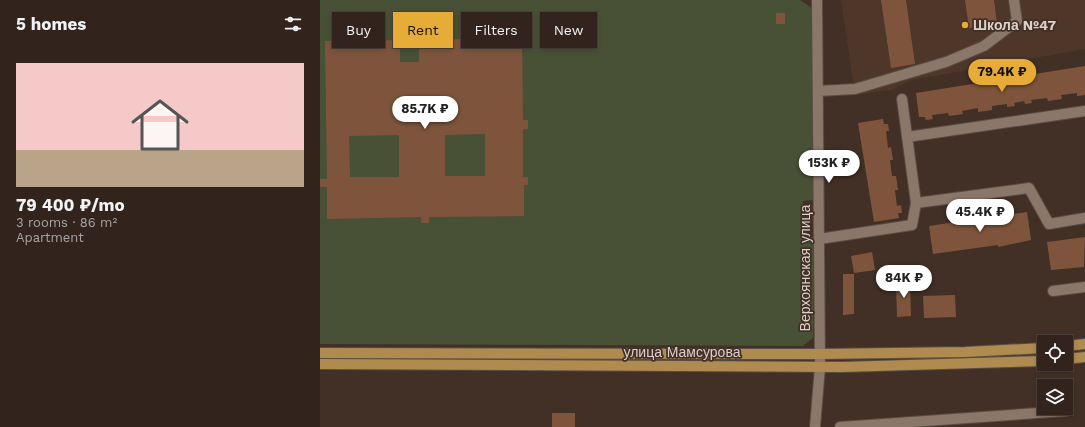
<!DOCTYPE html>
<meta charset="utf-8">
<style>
body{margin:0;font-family:"Work Sans",sans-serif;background:#3d3029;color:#f1f3f6;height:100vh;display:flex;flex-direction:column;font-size:15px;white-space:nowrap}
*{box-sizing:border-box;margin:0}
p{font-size:13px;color:#a8a4a3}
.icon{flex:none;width:22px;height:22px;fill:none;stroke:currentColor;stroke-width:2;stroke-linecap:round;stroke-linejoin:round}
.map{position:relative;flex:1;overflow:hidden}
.panel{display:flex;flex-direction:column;background:#32241c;width:320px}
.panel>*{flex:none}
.hud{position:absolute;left:12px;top:12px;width:380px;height:36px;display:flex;gap:8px}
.fabs{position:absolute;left:717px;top:335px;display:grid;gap:8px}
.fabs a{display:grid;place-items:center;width:36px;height:36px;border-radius:0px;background:#32241c;box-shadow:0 2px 6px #0003,0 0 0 1px #4d413b;font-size:20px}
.price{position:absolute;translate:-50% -34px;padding:0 9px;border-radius:14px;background:#fff;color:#222;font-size:13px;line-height:26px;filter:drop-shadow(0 1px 2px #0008)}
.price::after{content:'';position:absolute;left:50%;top:24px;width:12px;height:9px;margin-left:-6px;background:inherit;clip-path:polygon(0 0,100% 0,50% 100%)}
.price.active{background:#e7ac37;color:#111}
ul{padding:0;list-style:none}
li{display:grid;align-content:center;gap:8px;height:212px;padding:0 16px}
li+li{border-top:1px solid #4d413b}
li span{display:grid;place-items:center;height:124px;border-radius:0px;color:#555}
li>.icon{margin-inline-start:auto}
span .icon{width:72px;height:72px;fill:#fffc;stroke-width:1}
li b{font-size:17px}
h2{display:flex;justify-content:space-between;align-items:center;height:48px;padding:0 16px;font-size:17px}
.chip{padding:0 14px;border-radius:0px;background:#32241c;box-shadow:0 2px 6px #0003,0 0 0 1px #4d413b;font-size:14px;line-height:36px}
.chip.active{background:#e7ac37;color:#111}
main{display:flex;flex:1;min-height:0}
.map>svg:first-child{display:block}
.built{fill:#4e3628}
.green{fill:#485136}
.building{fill:#7e553c;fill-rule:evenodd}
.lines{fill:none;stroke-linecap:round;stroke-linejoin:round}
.minor-casing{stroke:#5a4c43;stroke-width:12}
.major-casing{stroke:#5a4c43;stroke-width:12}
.minor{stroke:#8b776a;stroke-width:10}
.major{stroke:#af8b50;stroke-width:10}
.poi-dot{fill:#e7ac37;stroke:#423026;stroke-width:1.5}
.labels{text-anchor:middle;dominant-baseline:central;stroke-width:3.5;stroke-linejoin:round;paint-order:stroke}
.poi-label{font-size:14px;font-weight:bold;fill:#dcd0ca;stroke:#423026;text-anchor:start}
.street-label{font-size:14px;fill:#dcd0ca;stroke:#423026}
</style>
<main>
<section class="panel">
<h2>5 homes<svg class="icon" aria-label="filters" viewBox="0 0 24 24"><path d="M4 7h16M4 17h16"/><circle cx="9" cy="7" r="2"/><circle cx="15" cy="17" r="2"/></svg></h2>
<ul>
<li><span style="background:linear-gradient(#f6c9c9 70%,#b9a48a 0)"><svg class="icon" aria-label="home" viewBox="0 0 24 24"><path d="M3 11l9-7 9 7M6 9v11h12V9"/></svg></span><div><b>79 400 ₽/mo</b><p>3 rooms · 86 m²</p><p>Apartment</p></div></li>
</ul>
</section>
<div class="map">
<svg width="765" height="427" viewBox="0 0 765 427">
<rect width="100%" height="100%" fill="#423026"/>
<path class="built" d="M521 0H765V49L592 80 571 90 535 95Z"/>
<path class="green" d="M0 0H480L492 8 493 200 483 201V237H493V338L483 346 0 344Z"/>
<path class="building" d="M561 0H586L595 64 571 68Z
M645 0H674L677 24 649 28Z
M456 13H465V24H456Z
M28 33H37V41L80 40V62H99V40L140 39V48H156V33H165L166 39 202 38 203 120H208V129H203V177H208V185H204V216L109 217V223H101V217L7 219V187H0V179H7L5 41H28ZM165 134V176H125V135ZM79 135V177H30L29 136Z
M765 66V95L757 96V93L741 95 742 99 728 101 727 98 711 100 712 103 705 104 704 101 694 103 695 106 687 107V104L672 106V110L658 112V108L642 111 643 114 629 116 628 113 612 115 613 119 606 120 605 117H599L596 93Z
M563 119 564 124H568L569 131H566L568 148 571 147 573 160H570L572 176H576L578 190H575L577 206 581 205 582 213H578L579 218 554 222 538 123Z
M707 212 711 240 678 247V245L613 254 609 226 649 220 650 223 661 222 660 219Z
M765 237 764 267 731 270 727 242Z
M552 252 555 270 534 273 531 256Z
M523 274H534V314L523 315Z
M590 281 591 316 577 317 576 282Z
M635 295 636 317 604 318 603 296Z
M232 413H255V427H232Z"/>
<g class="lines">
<g class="minor-casing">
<path id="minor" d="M498 91 535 89 626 62 664 46 697 21 694 0
M582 99 596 203
M587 137 765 111
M499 239 592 225 596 203 709 188 729 224 765 218
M733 291 765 287
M495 427 500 367 497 0
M520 427 746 411"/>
</g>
<g class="major-casing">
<path id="major" d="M746 346 765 344
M0 353 500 354 645 352 724 348
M746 359 765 357
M0 364 522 367 724 361"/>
</g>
<use href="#minor" class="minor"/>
<use href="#major" class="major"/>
</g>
<circle class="poi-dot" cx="645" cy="25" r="4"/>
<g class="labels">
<g class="poi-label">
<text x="653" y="25">Школа №47</text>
</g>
<g class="street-label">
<text transform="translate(485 268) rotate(-90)">Верхоянская улица</text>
<text x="362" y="352">улица Мамсурова</text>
</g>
</g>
</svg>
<div class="fabs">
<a><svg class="icon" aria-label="locate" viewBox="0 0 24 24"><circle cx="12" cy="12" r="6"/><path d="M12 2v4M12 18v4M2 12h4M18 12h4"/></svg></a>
<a><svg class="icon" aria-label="layers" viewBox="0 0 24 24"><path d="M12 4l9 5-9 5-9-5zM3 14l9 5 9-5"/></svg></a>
</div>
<b class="price active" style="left:682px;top:93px">79.4K ₽</b>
<b class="price" style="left:105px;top:130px">85.7K ₽</b>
<b class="price" style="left:509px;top:184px">153K ₽</b>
<b class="price" style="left:660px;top:233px">45.4K ₽</b>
<b class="price" style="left:584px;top:299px">84K ₽</b>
<div class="hud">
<a class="chip">Buy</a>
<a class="chip active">Rent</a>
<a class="chip">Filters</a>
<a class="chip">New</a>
</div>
</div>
</main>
